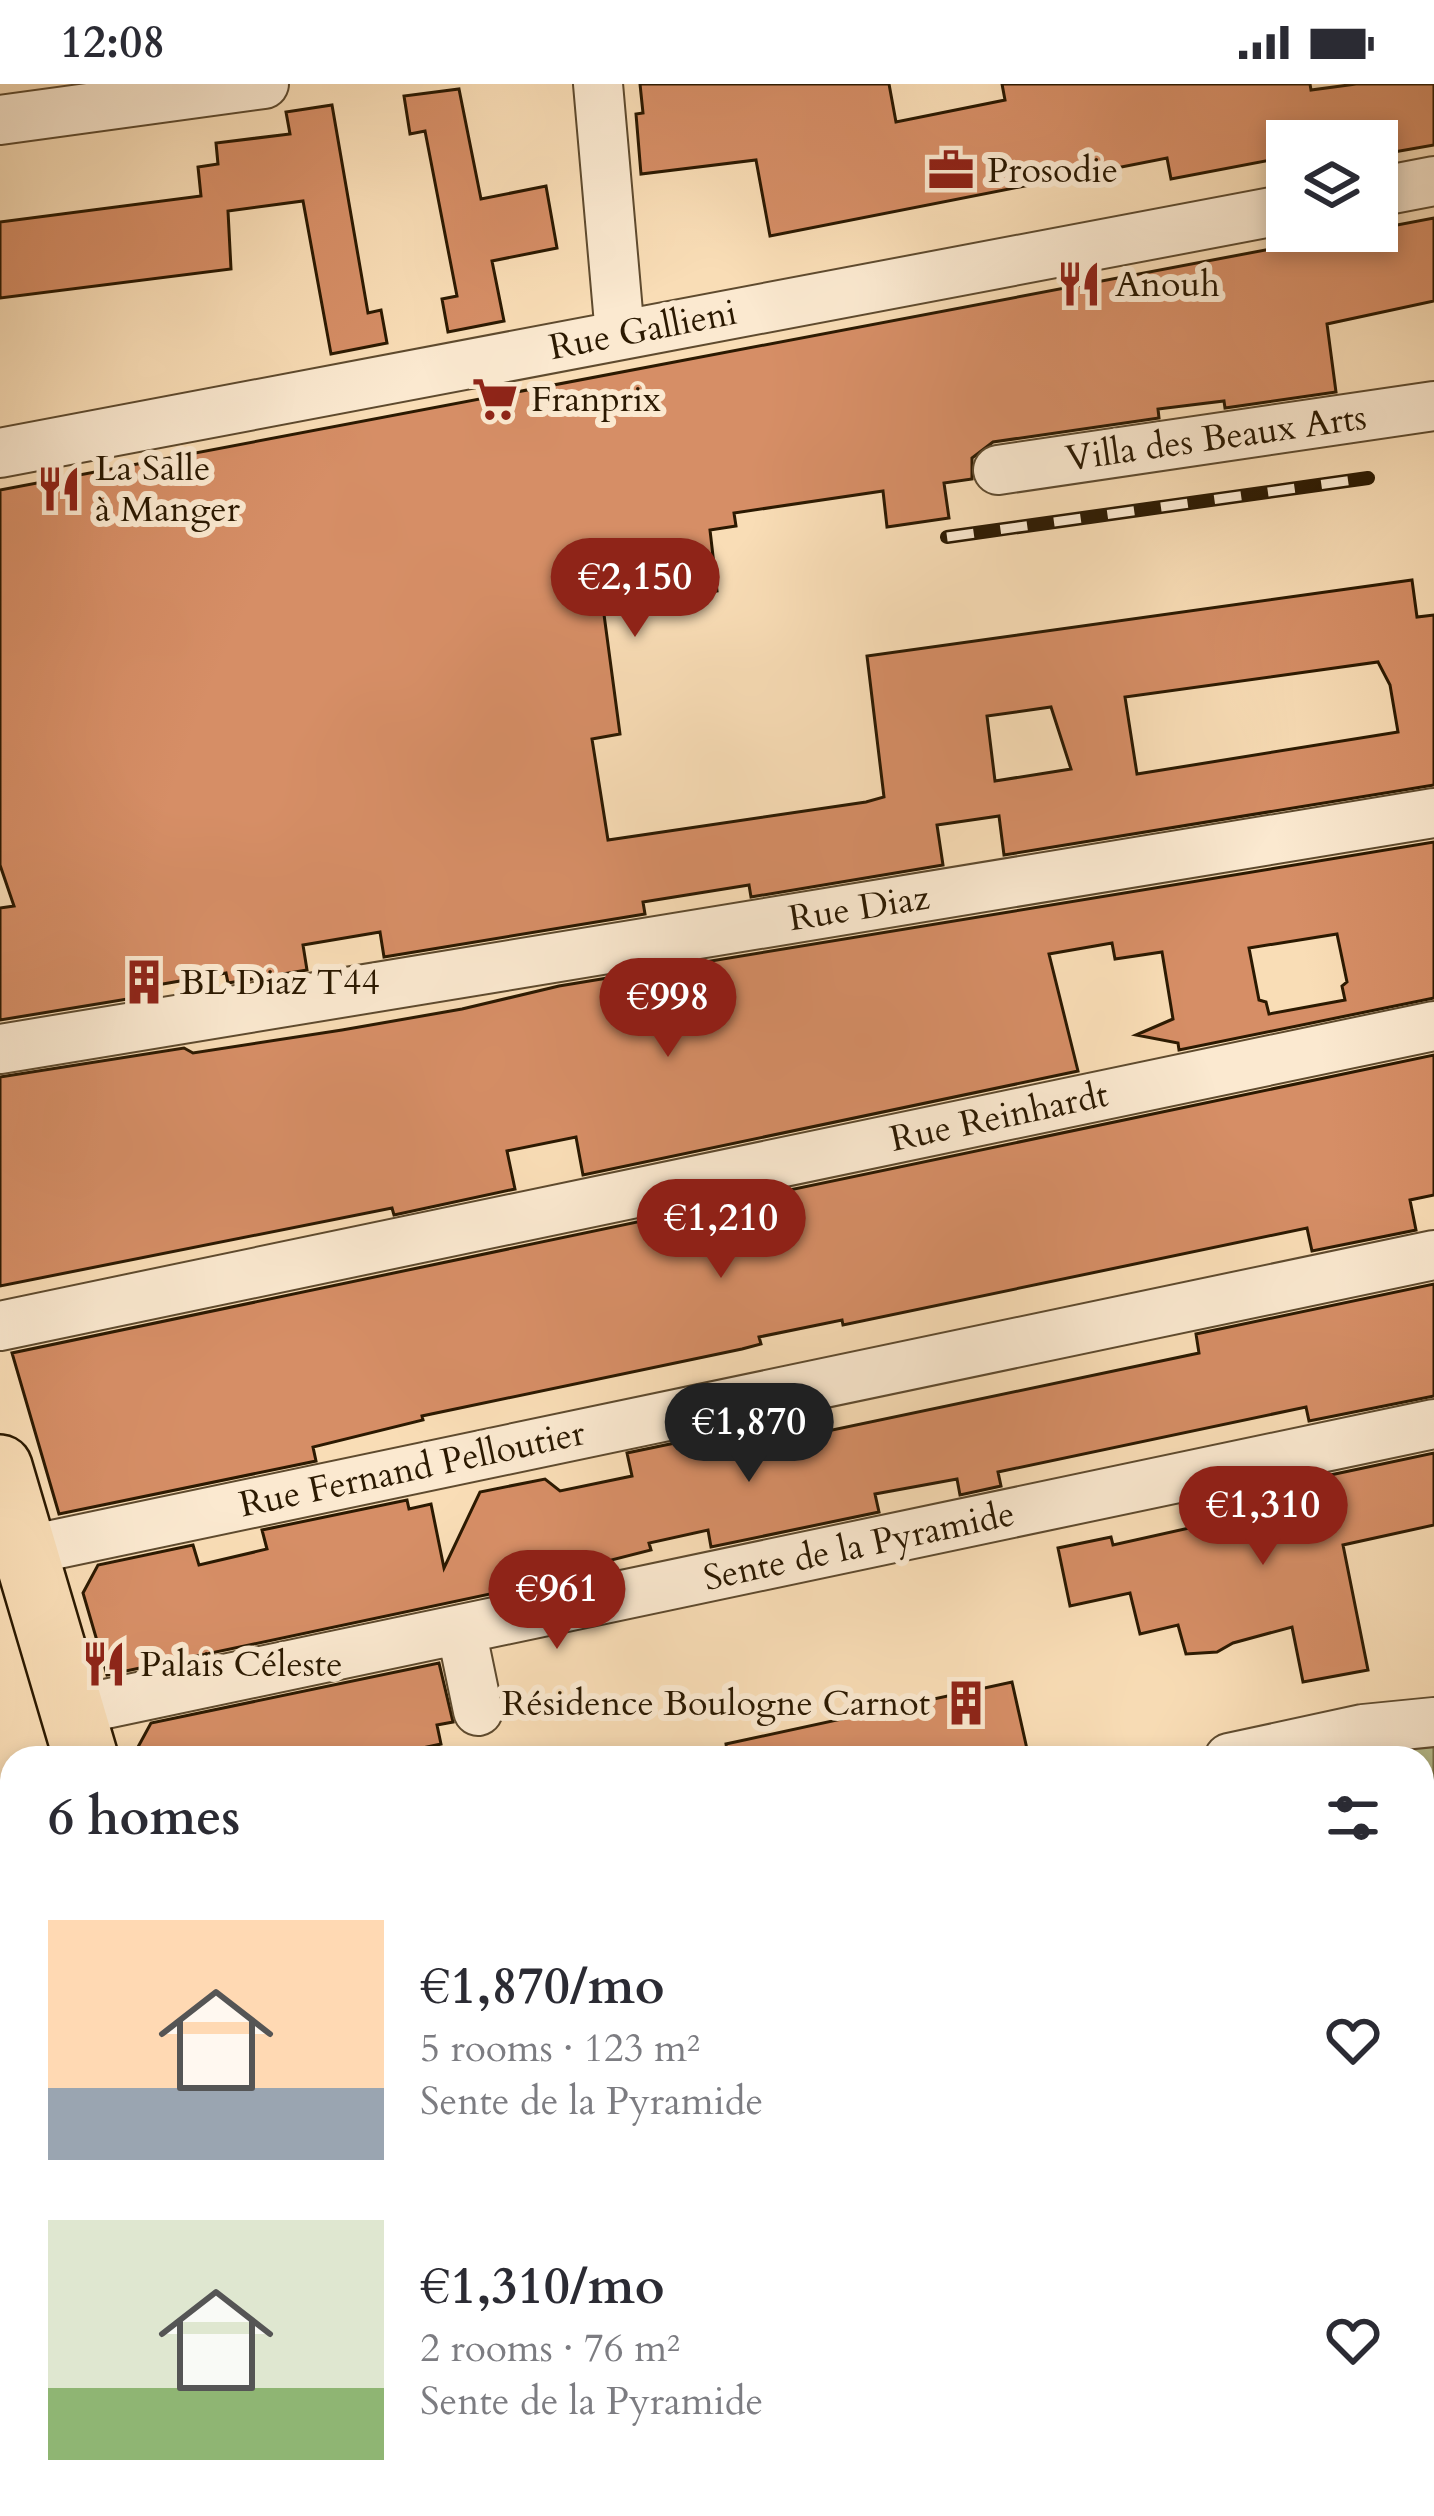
<!DOCTYPE html>
<meta charset="utf-8">
<style>
body{margin:0;font-family:Cardo,serif;background:#f2f2f3;color:#2b2b33;height:100vh;display:flex;flex-direction:column;font-size:45px;white-space:nowrap}
*{box-sizing:border-box;margin:0}
p{font-size:39px;color:#7c7c81}
.icon{flex:none;width:66px;height:66px;fill:none;stroke:currentColor;stroke-width:2;stroke-linecap:round;stroke-linejoin:round}
.map{position:relative;flex:1;overflow:hidden}
.side{position:absolute;left:0px;top:1662px;width:1434px;height:771px;display:flex;flex-direction:column;background:#fff;border-radius:36px 36px 0 0;box-shadow:0 6px 18px #0003}
.side>*{flex:none}
.buttons{position:absolute;left:1266px;top:36px;display:grid;gap:24px}
.buttons a{display:grid;place-items:center;width:132px;height:132px;border-radius:0px;background:#fff;box-shadow:0 6px 18px #0003;font-size:60px}
.price{position:absolute;translate:-50% -102px;padding:0 27px;border-radius:42px;background:#8f2418;color:#fff;font-size:39px;line-height:78px;filter:drop-shadow(0 3px 6px #0008)}
.price::after{content:'';position:absolute;left:50%;top:72px;width:36px;height:27px;margin-left:-18px;background:inherit;clip-path:polygon(0 0,100% 0,50% 100%)}
.price.on{background:#222;color:#fff}
ul{padding:0;list-style:none}
li{display:flex;align-items:center;gap:36px;height:300px;padding:0 48px}
li span{display:grid;place-items:center;flex:none;width:336px;height:240px;border-radius:0px;color:#555}
li>.icon{margin-inline-start:auto}
span .icon{width:144px;height:144px;fill:#fffc;stroke-width:1}
li b{font-size:51px}
h2{display:flex;justify-content:space-between;align-items:center;height:144px;padding:0 48px;font-size:51px}
.status{display:flex;justify-content:space-between;align-items:center;height:84px;padding:0 60px;background:#fff;direction:ltr}
.status svg{height:33px;fill:currentColor}
.map>svg:first-child{display:block}
.green{fill:#bac291;stroke:#726e49;stroke-width:3}
.building{fill:#d68e66;stroke:#2b1901;stroke-width:3;fill-rule:evenodd}
.lines{fill:none;stroke-linecap:round;stroke-linejoin:round}
.minor-casing{stroke:#5e4a2e;stroke-width:52}
.major-casing{stroke:#2b1901;stroke-width:68}
.minor{stroke:#fbe9d0;stroke-width:48}
.major{stroke:#f9ddb6;stroke-width:63}
.rail-casing{stroke:#2b1901;stroke-width:14}
.rail{stroke:#fbe9d0;stroke-width:9;stroke-dasharray:27;stroke-linecap:butt}
.labels{text-anchor:middle;dominant-baseline:central;stroke-width:12;stroke-linejoin:round;paint-order:stroke}
.poi-label{font-size:36px;fill:#2b1901;stroke:#fbe9d0;text-anchor:start}
.street-label{font-size:36px;fill:#2b1901;stroke:#fbe9d0}
</style>
<div class="status"><b>12:08</b><svg viewBox="0 0 49 12"><path d="M0 12V9h3v3zM5 12V6h3v6zM10 12V3h3v9zM15 12V0h3v12zM26 1h20v11H26zM47 4h2v5h-2z"/></svg></div>
<div class="map">
<svg width="1434" height="2432" viewBox="0 0 1434 2432">
<rect width="100%" height="100%" fill="#f9ddb6"/>
<filter id="stains"><feTurbulence type="fractalNoise" baseFrequency=".00167" numOctaves="4"/><feColorMatrix values="0 0 0 0 .2 0 0 0 0 .09 0 0 0 0 .02 0 0 0 .5 -.17"/></filter>
<radialGradient id="worn" r=".72"><stop offset=".6" stop-color="#630" stop-opacity="0"/><stop offset="1" stop-color="#630" stop-opacity=".3"/></radialGradient>
<path class="green" d="M1434 1658V2066L1422 2070V1674H1310Z"/>
<path class="building" d="M640 0H889L896 38 1005 16 1002 0H1310L1311 6 1356 0H1434V61L1377 71V57H1287V73L1171 95 1167 74 770 152 756 76 641 90 636 30 643 29Z
M459 5 481 115 546 102 557 164 492 177 504 237 448 248 442 215 457 212 425 47 410 50 404 12Z
M332 21 368 229 381 226 387 259 331 270 303 117 228 127 231 185 0 214V138L201 112 198 83 218 80 216 59 290 50 286 28Z
M1434 134V217L1327 240 1336 308 1225 324 1224 317 1158 325 1159 334 993 358 972 374V395L944 399 949 434 887 443 883 407 734 429 736 442 710 446 717 507 603 523 620 650 592 655 608 756 866 718 884 713 867 572 1412 496 1417 533 1434 531V701L1004 771 999 732 937 741 943 781 751 813 749 801 643 818 645 830 384 873 380 848 303 861 307 886 228 899 226 889 157 901 158 910 0 936V824L14 822 0 781V406ZM1378 578 1390 601 1398 648 1137 690 1125 613ZM1051 623 1071 685 995 697 987 632Z
M1434 758V914L1179 966 1178 959 1136 951 1173 935 1162 868 1115 875 1112 859 1049 870 1078 987 583 1091 576 1053 507 1067 515 1105 394 1131 392 1124 0 1202V993L184 964 193 969 342 946 462 925 559 902ZM1337 850 1347 898 1342 902 1345 916 1269 930 1266 918 1259 916 1249 864Z
M1434 971V1111L1410 1116 1416 1146 1312 1167 1307 1144 843 1241 842 1236 759 1253 761 1260 742 1265 422 1332 423 1336 313 1363 316 1377 59 1430 12 1269Z
M1434 1200V1312L1309 1337 1306 1323 998 1388 1001 1402 960 1411 957 1395 875 1410 879 1428 711 1463 708 1446 649 1459 651 1466 560 1489 561 1495 107 1591 83 1509 98 1481 193 1461 199 1481 267 1465 262 1446 407 1416 409 1425 431 1420 444 1484 480 1408 545 1395 560 1407 632 1392 627 1369 776 1338 780 1357 1199 1269 1196 1250Z
M1434 1369V1441L1343 1461 1368 1586 1303 1598 1292 1543 1233 1559 1217 1568 1186 1570 1178 1541 1140 1550 1130 1509 1070 1522 1058 1464 1111 1453 1113 1461 1270 1426 1325 1411 1321 1393Z
M439 1579 453 1638 437 1641 441 1660 376 1674H132L151 1639Z
M1012 1598 1029 1674H728L726 1660Z"/>
<g class="lines">
<g class="minor-casing">
<path id="minor" d="M598 0 620 251
M0 36 264 0
M1377 108 1434 97
M0 369 1287 125
M998 386 1434 322
M0 965 1434 729
M0 1242 1434 942
M24 1467 1434 1171
M461 1545 478 1627
M72 1627 1434 1340
M1229 1674 1363 1645 1434 1638
M0 1947 12 1945
M0 2091 12 2088
M1422 2107 1434 2103
M0 2329 12 2326
M1244 2421 1252 2432
M1077 2432 1095 2421"/>
</g>
<g class="major-casing">
<path id="major" d="M0 1383 86 1674
M303 2421 306 2432"/>
</g>
<use href="#minor" class="minor"/>
<use href="#major" class="major"/>
<g class="rail-casing">
<path id="rail" d="M947 453 1368 394"/>
</g>
<use href="#rail" class="rail"/>
</g>
<defs>
<g id="office-bare" transform="scale(3.6)"><path d="M-6-3h4V-5.5h4V-3h4V5H-6ZM-1-4.5V-3h2v-1.5ZM-6 0V1H6V0Z" fill="#8f2418" stroke="#fbe9d0" stroke-width="2.5" paint-order="stroke"/></g>
<g id="restaurant-bare" transform="scale(3.6)"><path d="M-5-6h1v4h1v-4h1v4h1v-4h1v5L-1.5 .5V6h-2V.5L-5-1ZM5-6V6H3V1.5H1.5Q1.5-4 5-6Z" fill="#8f2418" stroke="#fbe9d0" stroke-width="2.5" paint-order="stroke"/></g>
<g id="supermarket-bare" transform="scale(3.6)"><path d="M-6-5.5h2.5l.6 2H6L4.5 2H-2.5L-4.4-4H-6ZM-1.5 3.2a1.3 1.3 0 1 0 .1 0ZM3 3.2a1.3 1.3 0 1 0 .1 0Z" fill="#8f2418" stroke="#fbe9d0" stroke-width="2.5" paint-order="stroke"/></g>
<g id="building-bare" transform="scale(3.6)"><path d="M-4-6H4V6H1V3H-1V6H-4ZM-2.5-4.3h1.7v1.8h-1.7ZM.8-4.3h1.7v1.8H.8ZM-2.5-1h1.7V.8h-1.7ZM.8-1h1.7V.8H.8Z" fill="#8f2418" stroke="#fbe9d0" stroke-width="2.5" paint-order="stroke"/></g>
</defs>
<g fill-rule="evenodd">
<use href="#office-bare" x="951" y="86"/>
<use href="#restaurant-bare" x="1079" y="200"/>
<use href="#supermarket-bare" x="495" y="315"/>
<use href="#restaurant-bare" x="59" y="405"/>
<use href="#building-bare" x="144" y="898"/>
<use href="#restaurant-bare" x="104" y="1580"/>
<use href="#building-bare" x="966" y="1619"/>
</g>
<g class="labels">
<g class="poi-label">
<text x="987" y="86">Prosodie</text>
<text x="1115" y="200">Anouh</text>
<text x="531" y="315">Franprix</text>
<text x="95" y="384">La Salle<tspan x="95" dy="41">à Manger</tspan></text>
<text x="180" y="898">BL Diaz T44</text>
<text x="140" y="1580">Palais Céleste</text>
<text x="930" y="1619" text-anchor="end">Résidence Boulogne Carnot</text>
</g>
<g class="street-label">
<text transform="translate(643 246) rotate(-11)">Rue Gallieni</text>
<text transform="translate(1216 354) rotate(-8)">Villa des Beaux Arts</text>
<text transform="translate(859 824) rotate(-9)">Rue Diaz</text>
<text transform="translate(999 1033) rotate(-12)">Rue Reinhardt</text>
<text transform="translate(412 1385) rotate(-12)">Rue Fernand Pelloutier</text>
<text transform="translate(859 1462) rotate(-12)">Sente de la Pyramide</text>
</g>
</g>
<rect width="100%" height="100%" filter="url(#stains)"/>
<rect width="100%" height="100%" fill="url(#worn)"/>
</svg>
<div class="buttons">
<a><svg class="icon" aria-label="layers" viewBox="0 0 24 24"><path d="M12 4l9 5-9 5-9-5zM3 14l9 5 9-5"/></svg></a>
</div>
<b class="price" style="left:635px;top:556px">€2,150</b>
<b class="price" style="left:668px;top:976px">€998</b>
<b class="price" style="left:721px;top:1197px">€1,210</b>
<b class="price on" style="left:749px;top:1401px">€1,870</b>
<b class="price" style="left:1263px;top:1484px">€1,310</b>
<b class="price" style="left:557px;top:1568px">€961</b>
<section class="side">
<h2>6 homes<svg class="icon" aria-label="filters" viewBox="0 0 24 24"><path d="M4 7h16M4 17h16"/><circle cx="9" cy="7" r="2"/><circle cx="15" cy="17" r="2"/></svg></h2>
<ul>
<li><span style="background:linear-gradient(#ffd9b3 70%,#9aa5b1 0)"><svg class="icon" aria-label="home" viewBox="0 0 24 24"><path d="M3 11l9-7 9 7M6 9v11h12V9"/></svg></span><div><b>€1,870/mo</b><p>5 rooms · 123 m²</p><p>Sente de la Pyramide</p></div><svg class="icon" aria-label="heart" viewBox="0 0 24 24"><path d="M12 20l-8-8c-3-5 5-10 8-4 3-6 11-1 8 4z"/></svg></li>
<li><span style="background:linear-gradient(#dfe7d0 70%,#8fb573 0)"><svg class="icon" aria-label="home" viewBox="0 0 24 24"><path d="M3 11l9-7 9 7M6 9v11h12V9"/></svg></span><div><b>€1,310/mo</b><p>2 rooms · 76 m²</p><p>Sente de la Pyramide</p></div><svg class="icon" aria-label="heart" viewBox="0 0 24 24"><path d="M12 20l-8-8c-3-5 5-10 8-4 3-6 11-1 8 4z"/></svg></li>
</ul>
</section>
</div>
